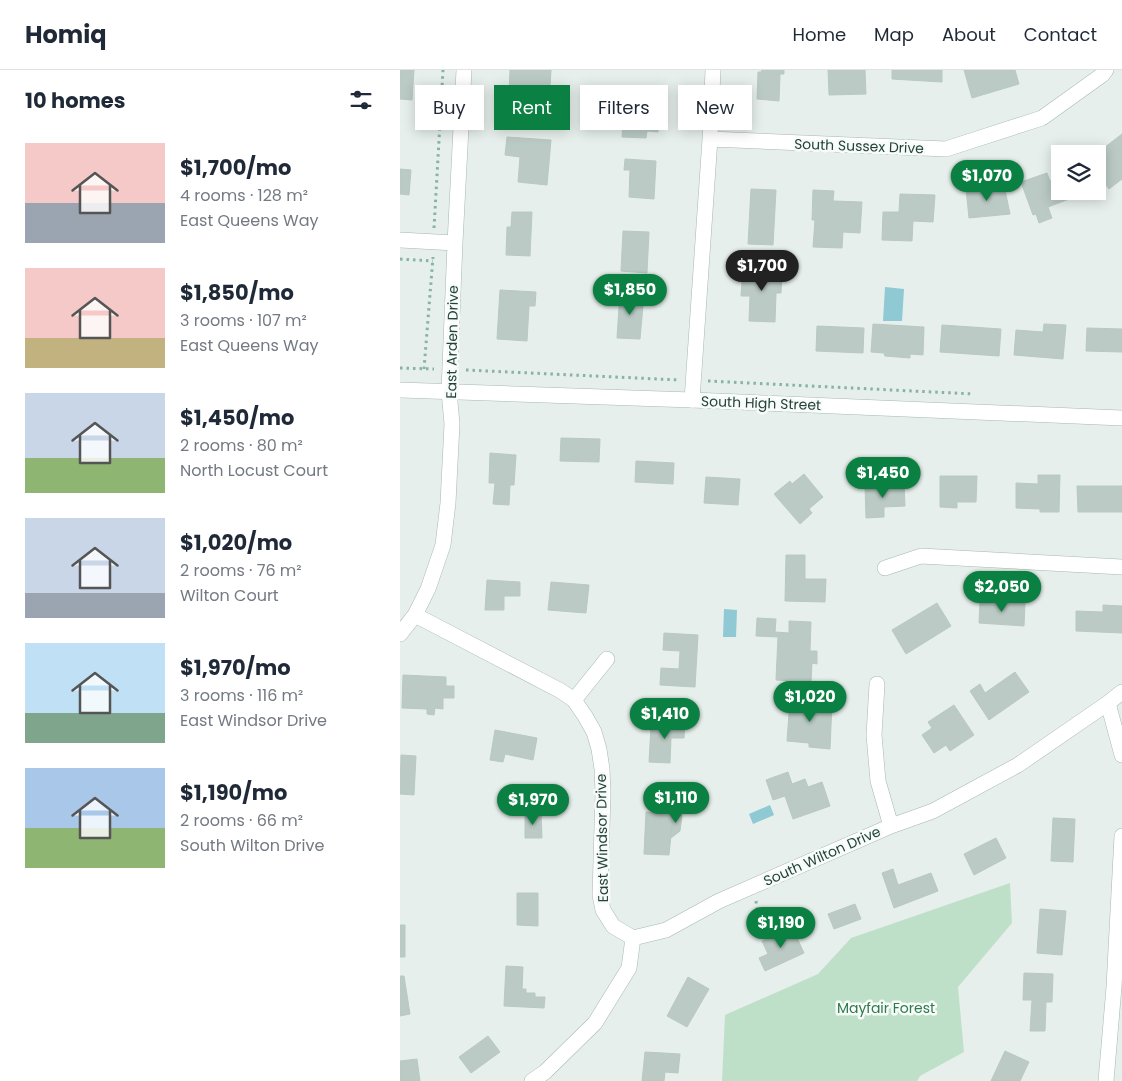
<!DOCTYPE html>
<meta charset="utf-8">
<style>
body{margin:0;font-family:Poppins,sans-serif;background:#f2f2f3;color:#1f2937;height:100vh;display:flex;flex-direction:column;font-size:19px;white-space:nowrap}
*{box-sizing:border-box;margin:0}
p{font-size:16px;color:#747a83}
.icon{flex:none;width:28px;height:28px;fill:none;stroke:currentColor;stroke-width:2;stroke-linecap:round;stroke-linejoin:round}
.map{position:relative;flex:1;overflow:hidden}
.side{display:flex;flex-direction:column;background:#fff;width:400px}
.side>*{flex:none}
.guide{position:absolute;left:15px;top:15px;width:475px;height:45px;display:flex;gap:10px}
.fabs{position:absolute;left:651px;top:75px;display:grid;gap:10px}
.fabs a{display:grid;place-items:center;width:55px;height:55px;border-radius:0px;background:#fff;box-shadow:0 2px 12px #0003;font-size:25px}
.price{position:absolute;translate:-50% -42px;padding:0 11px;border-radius:18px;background:#0b8043;color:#fff;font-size:16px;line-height:32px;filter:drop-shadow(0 1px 2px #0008)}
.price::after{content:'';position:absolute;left:50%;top:30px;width:15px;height:11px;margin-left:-8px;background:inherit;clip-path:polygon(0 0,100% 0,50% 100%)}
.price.active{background:#222;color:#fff}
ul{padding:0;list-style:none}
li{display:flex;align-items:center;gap:15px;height:125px;padding:0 25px}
li span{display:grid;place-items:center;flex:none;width:140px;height:100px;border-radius:0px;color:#555}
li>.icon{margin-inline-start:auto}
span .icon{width:60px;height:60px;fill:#fffc;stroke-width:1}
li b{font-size:21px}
h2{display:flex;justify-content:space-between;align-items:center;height:60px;padding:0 25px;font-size:21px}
.tag{padding:0 18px;border-radius:0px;background:#fff;box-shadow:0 2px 12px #0003;font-size:18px;line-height:45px}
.tag.active{background:#0b8043;color:#fff}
header{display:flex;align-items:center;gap:30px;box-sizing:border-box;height:70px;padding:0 25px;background:#fff;border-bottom:1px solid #e0e1e3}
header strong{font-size:24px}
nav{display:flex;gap:28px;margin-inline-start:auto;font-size:18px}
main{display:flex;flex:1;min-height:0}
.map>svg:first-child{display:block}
.green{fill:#bfe0c8}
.water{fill:#8ec9d4}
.building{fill:#bbcac4;stroke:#b8c9c2}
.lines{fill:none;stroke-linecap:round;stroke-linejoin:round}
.minor-casing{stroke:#a8b8b2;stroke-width:16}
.tertiary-casing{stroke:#a8b8b2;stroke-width:16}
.path{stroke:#86b3a5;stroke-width:3;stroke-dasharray:2.5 4;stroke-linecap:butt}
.minor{stroke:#fff;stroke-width:15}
.tertiary{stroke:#fff;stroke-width:15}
.labels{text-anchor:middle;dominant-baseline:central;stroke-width:5;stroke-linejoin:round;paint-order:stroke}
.street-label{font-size:14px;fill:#24423a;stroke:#f7fbf9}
.park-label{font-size:14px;fill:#2d7a4b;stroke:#f7fbf9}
</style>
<header>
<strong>Homiq</strong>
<nav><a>Home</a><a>Map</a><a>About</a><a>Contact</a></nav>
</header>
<main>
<section class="side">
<h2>10 homes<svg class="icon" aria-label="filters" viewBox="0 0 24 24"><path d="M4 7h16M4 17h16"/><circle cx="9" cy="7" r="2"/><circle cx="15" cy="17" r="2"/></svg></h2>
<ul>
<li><span style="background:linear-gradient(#f6c9c9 60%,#9aa5b1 0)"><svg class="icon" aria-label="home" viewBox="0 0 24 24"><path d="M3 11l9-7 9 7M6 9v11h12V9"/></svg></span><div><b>$1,700/mo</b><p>4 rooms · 128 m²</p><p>East Queens Way</p></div></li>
<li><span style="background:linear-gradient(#f6c9c9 70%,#c2b280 0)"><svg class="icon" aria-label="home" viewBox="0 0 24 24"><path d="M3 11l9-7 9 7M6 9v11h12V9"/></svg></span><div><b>$1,850/mo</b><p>3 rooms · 107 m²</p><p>East Queens Way</p></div></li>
<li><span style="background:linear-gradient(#c9d6e8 65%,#8fb573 0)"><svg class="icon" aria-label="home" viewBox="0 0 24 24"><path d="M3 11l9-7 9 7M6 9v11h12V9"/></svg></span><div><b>$1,450/mo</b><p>2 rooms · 80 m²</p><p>North Locust Court</p></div></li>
<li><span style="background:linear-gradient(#c9d6e8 75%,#9aa5b1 0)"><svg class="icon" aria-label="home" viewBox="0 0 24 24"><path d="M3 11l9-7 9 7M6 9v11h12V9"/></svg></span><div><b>$1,020/mo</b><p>2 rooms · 76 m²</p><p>Wilton Court</p></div></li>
<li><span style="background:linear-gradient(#bfe0f5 70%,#7fa58c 0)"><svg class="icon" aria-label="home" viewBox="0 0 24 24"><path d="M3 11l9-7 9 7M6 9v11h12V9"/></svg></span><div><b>$1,970/mo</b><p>3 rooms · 116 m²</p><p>East Windsor Drive</p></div></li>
<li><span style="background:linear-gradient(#a9c7e8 60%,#8fb573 0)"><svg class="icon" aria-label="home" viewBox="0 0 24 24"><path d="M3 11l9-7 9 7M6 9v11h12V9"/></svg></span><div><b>$1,190/mo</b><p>2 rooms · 66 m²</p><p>South Wilton Drive</p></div></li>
</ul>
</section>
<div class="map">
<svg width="722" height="1011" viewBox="0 0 722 1011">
<rect width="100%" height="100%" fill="#e6efeb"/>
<path class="green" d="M610 813 612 853 558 917 564 982 520 1006 517 1011H322L325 945 418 904 451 868Z"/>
<path class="water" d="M485 217 504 219 502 251H483Z
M324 539 337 540 336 567H323Z
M370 735 374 745 353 754 349 744Z"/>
<path class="building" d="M0 0H14L12 30 0 29Z
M110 0H151L148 51 125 49 127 25 109 24Z
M362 0H384V4H380L379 31 357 29 358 2H361Z
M428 0H465L466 24 429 25Z
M492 0H542V12L492 9Z
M564 0H615L619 14 572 28Z
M235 22 260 23 258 62 247 61 246 68 222 67 224 40H234Z
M722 64V109L709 119 698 104V84H696Z
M107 67 151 70 147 115 118 112 120 87 105 85Z
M225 89 256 91 254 129 229 127 230 100H224Z
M0 99 11 100 9 125 0 124Z
M647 103 650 111 660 107V121H675L677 126 648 137 652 148 639 153 636 144 633 145 621 112Z
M604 115 610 144 569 148 566 119Z
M351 119 376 120 373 175 348 174Z
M413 120 434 121 433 131 462 132 460 163 443 162 442 178 413 177 415 150H412Z
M500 124 535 125 533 152 513 151 512 171 482 170 483 142H499Z
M112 142H132L130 186 106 185 107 157H111Z
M223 161 249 162 247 203 221 201Z
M343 197 382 199 381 223H376L375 252 349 251 350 226H341Z
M100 220 136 222 135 236H129L127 271 97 269Z
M220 222 244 224 240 269 217 268Z
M473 254 524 257 523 285 510 284V288L485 286 484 283 471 282Z
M644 254 666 255 663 289 614 285 616 260 643 262Z
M542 255 601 259 599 286 540 282Z
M417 256 464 258 463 283 416 281Z
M687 258 722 259V282L686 281Z
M161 368 200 369 199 392 160 391Z
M90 383 116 385 114 415H110L109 435 93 434 95 413H89Z
M236 391 274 393 273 414 235 412Z
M404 404 423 427 409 439 412 443 400 454 374 424 390 411 392 414Z
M638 405H660L659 442H640V439L616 438V413L638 414Z
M540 406H577L576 432H557V438L540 437Z
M306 407 340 409 338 435 304 433Z
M504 414 505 436 484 437V447L466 448 465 416Z
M677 416H722V442H678Z
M386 485H405V509H426L425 532 385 531Z
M87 510 120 512V526H104V540H85Z
M151 512 189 515 186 543 148 540Z
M580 531 625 533 624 556 579 553Z
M537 533 551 556 506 584 492 560Z
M703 535 722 536V563L676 561V541L703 542Z
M357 548 376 549 375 562 389 563V551L411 552 410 581H417V594L412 593 411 612 376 610 378 567 356 566Z
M264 563 298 565 295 617 260 615 261 598 279 599 280 581 263 580Z
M615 602 629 622 589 650 570 621 580 614 585 623Z
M3 605 46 607V616H54V628H43V639L35 638 34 645 27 644V639L2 638Z
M390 630 432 633 430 679 409 677V673L387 671Z
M554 635 574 665 550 681 546 675 534 683 522 665 532 658 528 652Z
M272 646 285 647 284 668H271L270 693 249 692 251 657 272 658Z
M95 660 137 668 133 690 105 684 103 692 90 690Z
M1 685 16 686 14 725 0 724Z
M388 702 392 714 405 709 408 717 422 712 430 736 393 749 385 726 373 730 366 710Z
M246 742 273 744 269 785 244 784Z
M125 743H141L142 768H125Z
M273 744 282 745 280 761 271 768Z
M653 748 675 749 673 792 651 791Z
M596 768 606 788 574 805 564 784Z
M493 799 498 815 531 803 538 821 494 838 482 803Z
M117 823H138V856L117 855Z
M455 834 461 849 434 859 428 844Z
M640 839 666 841 662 885 637 883Z
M0 855H5V887H0Z
M392 857 404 883 365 901 359 888 368 884 362 871Z
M106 896 123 897 122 919H126V923H135V927H145L144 938 104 936Z
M624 903 653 904 652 932H646L645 961H630L632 930H623Z
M0 906H4L10 944 0 946Z
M288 907 309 919 287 957 267 946Z
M88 966 100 982 71 1003 59 987Z
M605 981 629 992 620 1011H591Z
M245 982 280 984 278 1003 265 1002 264 1011H242Z
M17 989 20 1011H0V991Z"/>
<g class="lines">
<g class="minor-casing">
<path id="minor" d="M310 69 546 79 642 48 702 5 706 0
M0 170 55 173
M292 330 310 69 313 0
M485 498 521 486 722 497
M15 545 161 621 174 630 185 646 194 662 199 679 202 699 203 723 200 825 203 840 213 856 233 868
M0 564 15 545 28 519 43 475 48 433 52 354 49 321 55 173 64 0
M477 614 474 665 478 711 491 756
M722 622 708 633 722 685
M174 630 207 589
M132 1011 145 1002 195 953 229 898 233 868 266 860 319 831 491 756 533 741 618 695 708 633
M706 1011 714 917 722 766"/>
</g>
<g class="tertiary-casing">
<path id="tertiary" d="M0 320 292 330 722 348"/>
</g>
<path class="path" d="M34 158 43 0
M0 189 33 191
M0 298 34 299
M24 299 33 187
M66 300 279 310
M308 311 574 324
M356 831 357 839"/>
<use href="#minor" class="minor"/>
<use href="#tertiary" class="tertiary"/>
</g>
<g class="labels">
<g class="street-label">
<text transform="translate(459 76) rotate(2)">South Sussex Drive</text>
<text transform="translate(52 272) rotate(-89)">East Arden Drive</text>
<text transform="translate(361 333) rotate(2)">South High Street</text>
<text transform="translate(202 768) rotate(-91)">East Windsor Drive</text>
<text transform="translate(422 786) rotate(-24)">South Wilton Drive</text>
</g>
<g class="park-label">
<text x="486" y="938">Mayfair Forest</text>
</g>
</g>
</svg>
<div class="fabs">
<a><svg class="icon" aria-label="layers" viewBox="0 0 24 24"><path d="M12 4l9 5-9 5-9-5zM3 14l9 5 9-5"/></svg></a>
</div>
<b class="price" style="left:587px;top:132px">$1,070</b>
<b class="price active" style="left:362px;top:222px">$1,700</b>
<b class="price" style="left:230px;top:246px">$1,850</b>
<b class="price" style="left:483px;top:429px">$1,450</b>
<b class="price" style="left:602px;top:543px">$2,050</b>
<b class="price" style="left:410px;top:653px">$1,020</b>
<b class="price" style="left:265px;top:670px">$1,410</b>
<b class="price" style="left:276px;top:754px">$1,110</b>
<b class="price" style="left:133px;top:756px">$1,970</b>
<b class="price" style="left:381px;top:879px">$1,190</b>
<div class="guide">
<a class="tag">Buy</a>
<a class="tag active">Rent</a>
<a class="tag">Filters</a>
<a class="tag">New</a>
</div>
</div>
</main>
